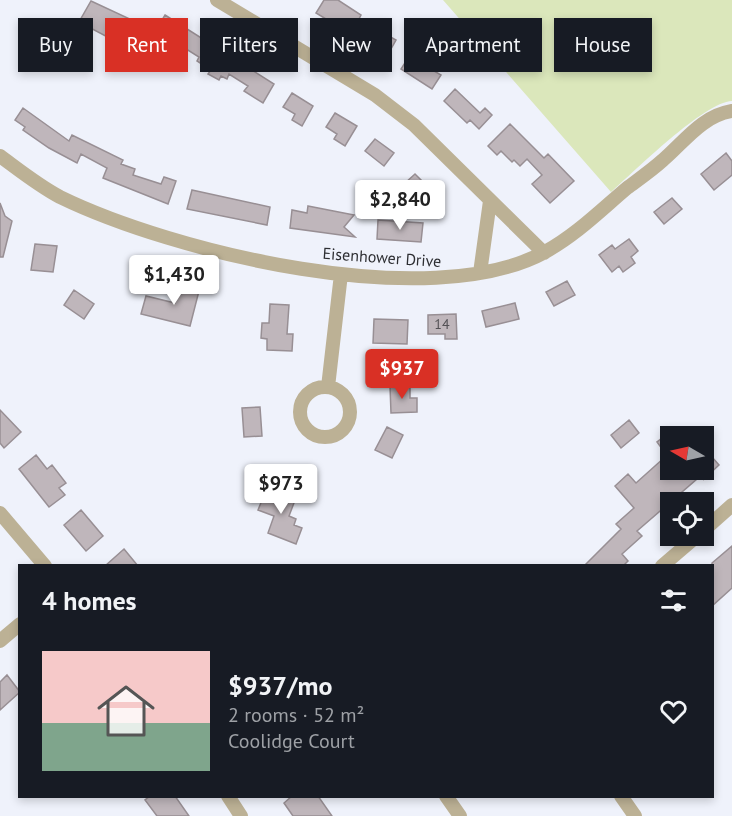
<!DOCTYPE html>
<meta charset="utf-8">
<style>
body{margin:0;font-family:"PT Sans",sans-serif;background:#242831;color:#f1f3f6;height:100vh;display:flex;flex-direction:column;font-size:22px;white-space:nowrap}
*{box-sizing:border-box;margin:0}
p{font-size:20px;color:#9ea1a6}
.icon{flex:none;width:33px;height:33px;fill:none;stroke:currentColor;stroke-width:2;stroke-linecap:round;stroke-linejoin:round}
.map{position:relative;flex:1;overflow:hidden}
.details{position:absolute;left:18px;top:564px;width:696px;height:234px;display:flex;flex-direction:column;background:#171b24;border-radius:0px;box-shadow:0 3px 9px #0003}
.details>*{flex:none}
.top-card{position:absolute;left:18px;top:18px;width:696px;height:54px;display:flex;gap:12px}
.needle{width:39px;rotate:279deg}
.tools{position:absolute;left:660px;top:426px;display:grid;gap:12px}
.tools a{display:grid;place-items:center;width:54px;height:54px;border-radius:0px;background:#171b24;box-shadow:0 3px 9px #0003;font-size:30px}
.price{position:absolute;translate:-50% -51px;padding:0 14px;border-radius:6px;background:#fff;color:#222;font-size:20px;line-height:39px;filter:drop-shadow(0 2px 3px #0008)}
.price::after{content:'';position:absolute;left:50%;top:36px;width:18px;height:14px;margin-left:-9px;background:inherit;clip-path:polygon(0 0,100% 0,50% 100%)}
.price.current{background:#d93025;color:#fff}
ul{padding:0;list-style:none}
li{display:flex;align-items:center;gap:18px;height:150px;padding:0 24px}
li+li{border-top:2px solid #363941}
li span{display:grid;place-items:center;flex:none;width:168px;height:120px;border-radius:0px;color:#555}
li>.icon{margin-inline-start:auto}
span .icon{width:72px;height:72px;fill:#fffc;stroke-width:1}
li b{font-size:26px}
h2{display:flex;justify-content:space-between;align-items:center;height:72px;padding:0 24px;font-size:26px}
.pill{padding:0 21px;border-radius:0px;background:#171b24;box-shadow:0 3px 9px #0003;font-size:21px;line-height:54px}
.pill.current{background:#d93025;color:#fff}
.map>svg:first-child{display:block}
.green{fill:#dbe7bb}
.building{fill:#bfb6bb;stroke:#988f94;stroke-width:1.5}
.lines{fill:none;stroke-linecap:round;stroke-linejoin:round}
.minor{stroke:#bcb195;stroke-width:14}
.labels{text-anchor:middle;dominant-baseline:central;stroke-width:5;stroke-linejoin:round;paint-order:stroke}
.number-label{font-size:14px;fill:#525054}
.street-label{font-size:16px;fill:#2d2e32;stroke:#eff2fb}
</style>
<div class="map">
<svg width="732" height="816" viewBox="0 0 732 816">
<rect width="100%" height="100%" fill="#eff2fb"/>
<path class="green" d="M443 0H732V101C704 102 635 171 611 192Z"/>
<path class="building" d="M324 0H338L361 15 359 19 396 40 387 56 363 44 364 42 316 13Z
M91 1 132 20 124 34 120 32 115 41 79 22Z
M165 15 274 84 263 103 244 91 248 86 229 74 227 79 221 76 219 80 208 74 211 70 197 61 199 57 156 30Z
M410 55 419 62 424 55 433 61 429 68 441 75 432 89 401 69Z
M455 89 480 113 485 108 492 115 479 129 470 120 467 123 444 101Z
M292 93 313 106 302 126 292 120 295 114 283 107Z
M23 108 69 141 72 135 123 160 121 164 135 169 133 175 161 184 164 177 176 181 168 204 103 178 107 168 81 154 77 163 49 148 23 130 25 127 15 120Z
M335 113 357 126 345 146 334 139 337 134 326 127Z
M510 124 544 158 548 154 574 181 550 203 532 184 542 175 527 159 520 166 514 160 512 162 501 151 497 155 488 146Z
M375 139 394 153 384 166 365 151Z
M726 153 732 161V175L714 190 701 174Z
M415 174 434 193 422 204 404 184Z
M192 190 270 207 267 225 187 209Z
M672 198 682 209 664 224 654 212Z
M0 203 5 216 12 221 3 257H0Z
M308 206 354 215 344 227 355 237 290 228 292 210 307 213Z
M378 220 423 223 421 242 377 239Z
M629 239 638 251 631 257 635 263 623 272 619 266 612 272 599 255 612 245 615 249Z
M35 244 57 246 53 272 31 270Z
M567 281 575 295 554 306 546 292Z
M181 282 200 287 190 326 141 314 146 296 175 303Z
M74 290 94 304 84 319 64 305Z
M515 303 519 319 486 327 482 311Z
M270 304 289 305 287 334H293L292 351 267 350V339L261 338 262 323H269Z
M456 314 457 339H445V334H428V315Z
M374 319 408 320 407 344 373 343Z
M390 386H410V398H417V412L391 413Z
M260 407 262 436 244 437 242 408Z
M0 410 21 432 4 448 0 443Z
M629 420 639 433 621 448 611 435Z
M387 427 403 435 392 458 375 450Z
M670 432V460L657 442Z
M704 448 719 465 704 479V473L637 531 642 536 622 554 628 561 623 566H584L621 529 616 524 634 508 615 486 628 474 636 483 665 457 670 463V470H704Z
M36 455 47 469 52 465 66 483 59 488 65 495 49 507 19 469Z
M279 488 297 495 289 516 296 519 294 525 302 528 296 544 268 533 274 516 258 510 265 493 275 497Z
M81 510 103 536 86 551 64 525Z
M732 546V588L712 606V563Z
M124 549 138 566H105Z
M7 675 20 692 0 710V682Z
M150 796H175L189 816H157L145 800Z
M292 796H318L332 816H293L284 803Z"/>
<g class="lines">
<path class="minor" d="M217 0 375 95 414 125 544 253
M0 156C19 170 39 186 60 197 173 252 429 315 545 252 576 235 601 210 627 188 639 179 652 170 663 160 685 141 702 116 732 111
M480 273 490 201
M328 387 341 274
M300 412a25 25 0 1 1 50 0a25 25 0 1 1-50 0Z
M0 513 45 566
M704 530 732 505
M662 566 697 536
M0 641 20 624
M228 796 241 816
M446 796 460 816
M621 796 635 816"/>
</g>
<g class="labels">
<g class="number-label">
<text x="442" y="324">14</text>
</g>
<g class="street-label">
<text transform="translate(382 257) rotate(4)">Eisenhower Drive</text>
</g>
</g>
</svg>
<div class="tools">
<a><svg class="needle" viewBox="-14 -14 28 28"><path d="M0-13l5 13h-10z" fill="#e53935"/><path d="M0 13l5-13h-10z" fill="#9ea1a6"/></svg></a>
<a><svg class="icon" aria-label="locate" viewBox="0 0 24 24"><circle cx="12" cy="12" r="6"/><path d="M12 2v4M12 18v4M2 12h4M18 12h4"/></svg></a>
</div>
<b class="price" style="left:400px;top:231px">$2,840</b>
<b class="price" style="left:174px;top:306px">$1,430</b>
<b class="price current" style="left:402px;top:400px">$937</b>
<b class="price" style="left:281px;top:515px">$973</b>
<div class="top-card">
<a class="pill">Buy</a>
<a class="pill current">Rent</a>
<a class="pill">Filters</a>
<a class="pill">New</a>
<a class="pill">Apartment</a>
<a class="pill">House</a>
</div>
<section class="details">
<h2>4 homes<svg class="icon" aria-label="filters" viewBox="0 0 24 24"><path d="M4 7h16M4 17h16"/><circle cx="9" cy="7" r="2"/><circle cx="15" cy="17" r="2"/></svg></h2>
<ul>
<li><span style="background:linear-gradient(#f6c9c9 60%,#7fa58c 0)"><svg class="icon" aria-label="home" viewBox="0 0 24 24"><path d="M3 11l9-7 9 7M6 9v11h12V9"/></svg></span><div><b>$937/mo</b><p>2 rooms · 52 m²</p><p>Coolidge Court</p></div><svg class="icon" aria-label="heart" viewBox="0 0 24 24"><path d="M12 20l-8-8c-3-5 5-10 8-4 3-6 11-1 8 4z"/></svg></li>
</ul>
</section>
</div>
